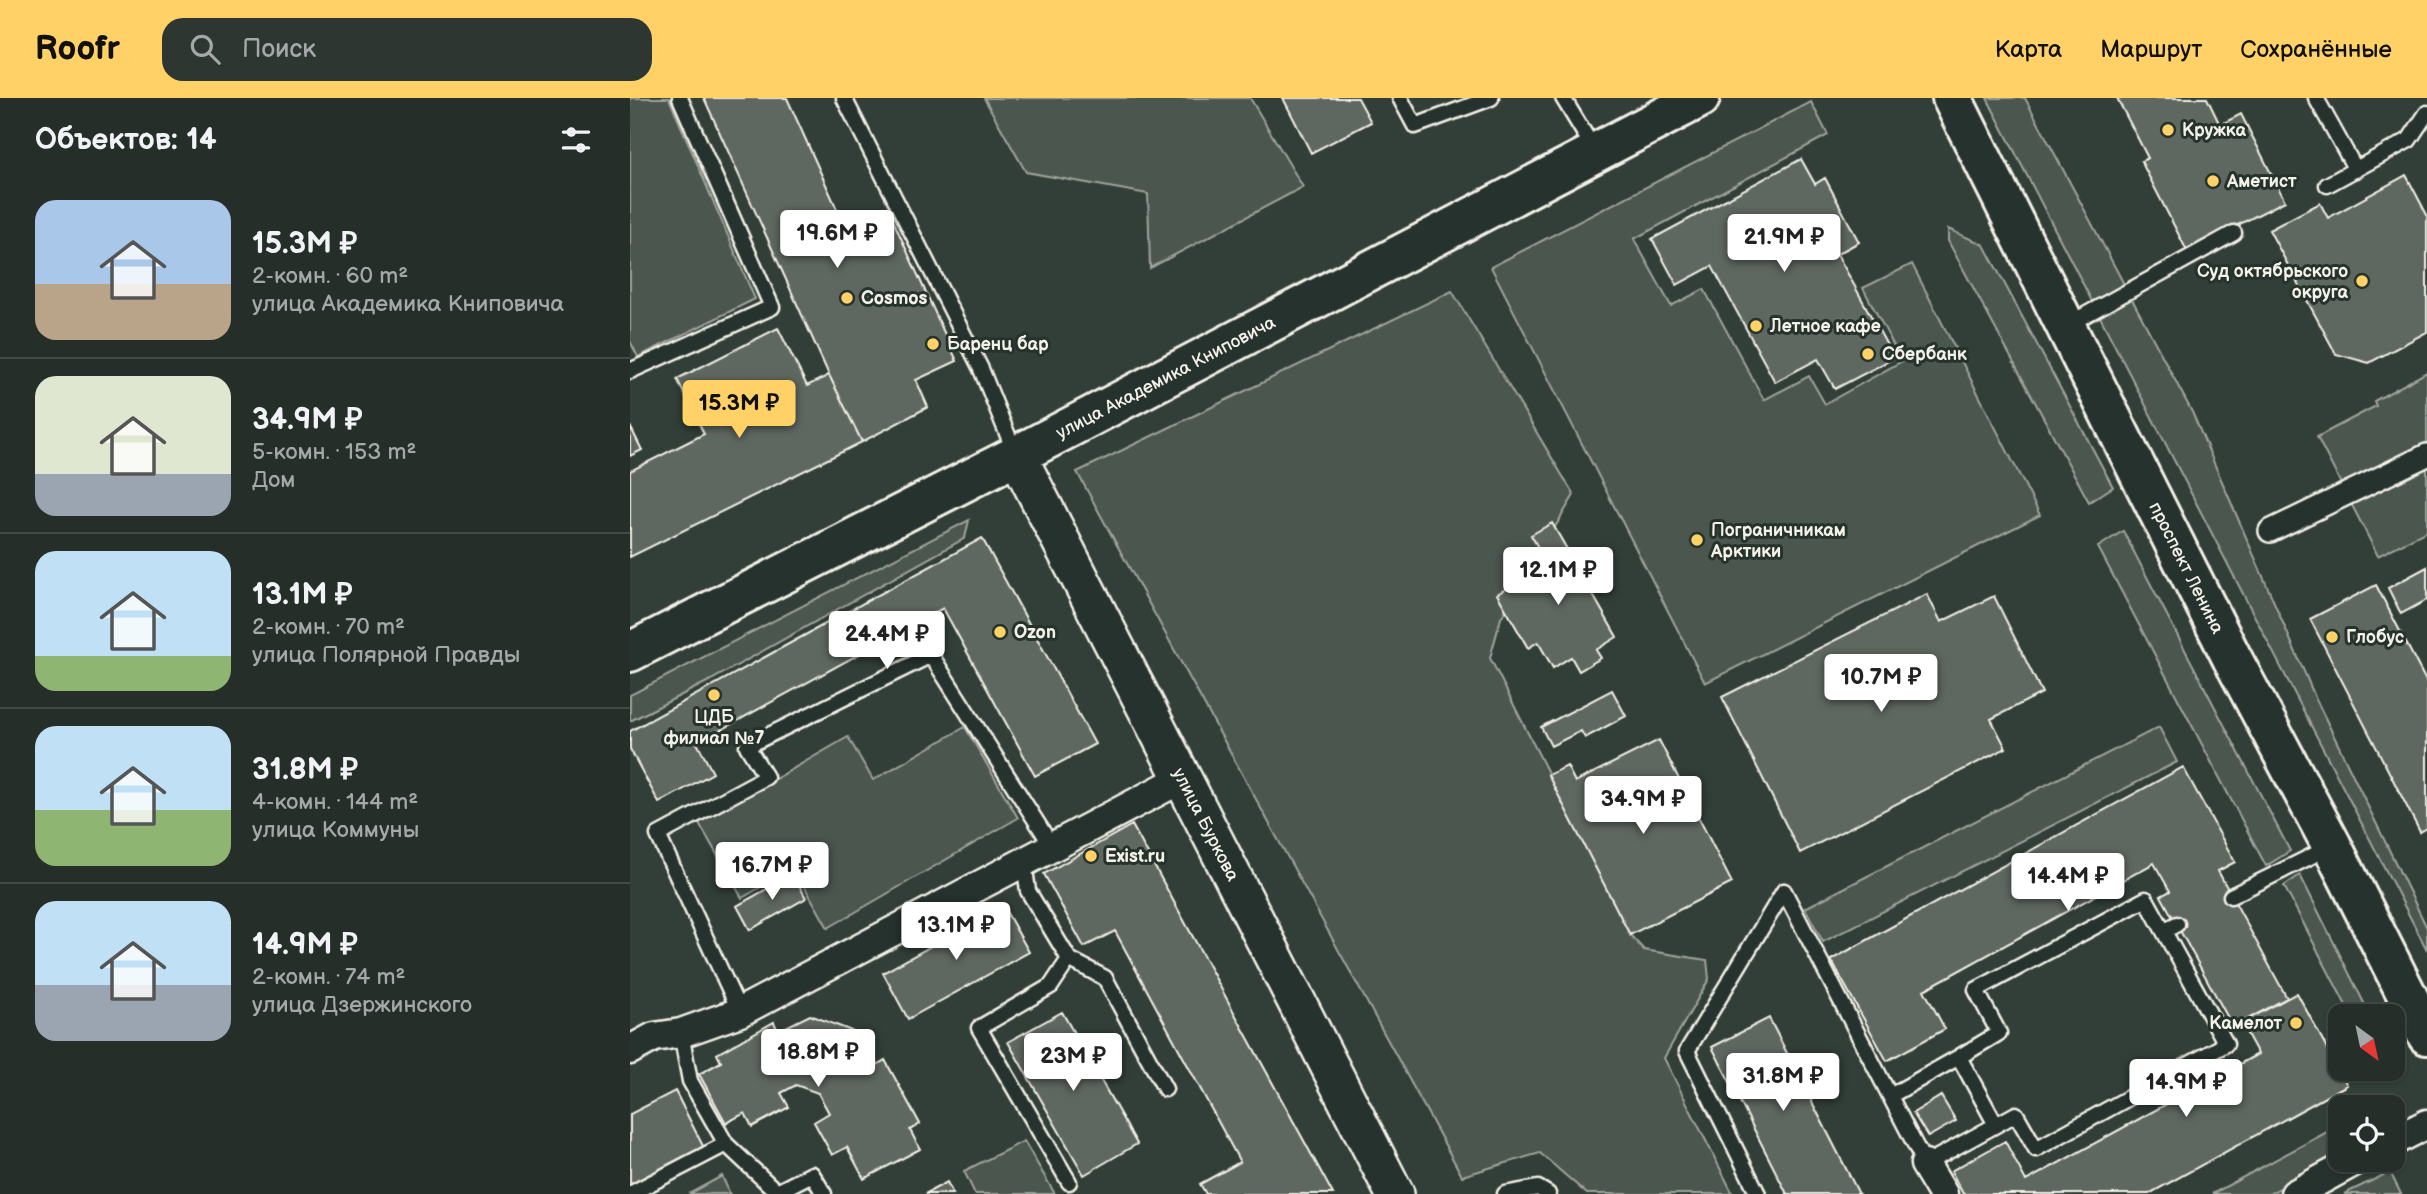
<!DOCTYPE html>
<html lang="ru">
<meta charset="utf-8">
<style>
body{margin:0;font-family:"Balsamiq Sans",sans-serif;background:#2e3632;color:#f1f3f6;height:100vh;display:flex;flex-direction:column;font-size:26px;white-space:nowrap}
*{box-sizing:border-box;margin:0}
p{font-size:23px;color:#a4a8a8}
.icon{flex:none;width:38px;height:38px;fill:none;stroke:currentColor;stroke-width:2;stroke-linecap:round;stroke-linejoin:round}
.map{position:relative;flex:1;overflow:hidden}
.panel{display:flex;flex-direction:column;background:#262e2a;width:630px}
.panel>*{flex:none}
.needle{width:46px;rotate:147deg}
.tools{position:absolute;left:1698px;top:906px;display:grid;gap:14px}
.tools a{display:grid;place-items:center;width:77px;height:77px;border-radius:14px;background:#262e2a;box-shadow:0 2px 5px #0004,0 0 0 2px #424a47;font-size:35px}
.price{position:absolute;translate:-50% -60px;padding:0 16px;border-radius:7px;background:#fff;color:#222;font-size:23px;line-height:46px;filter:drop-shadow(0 2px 4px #0008)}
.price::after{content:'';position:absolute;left:50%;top:42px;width:21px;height:16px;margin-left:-10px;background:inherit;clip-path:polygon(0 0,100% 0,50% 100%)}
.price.active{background:#ffd166;color:#111}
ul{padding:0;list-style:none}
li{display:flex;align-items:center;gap:21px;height:175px;padding:0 35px}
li+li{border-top:2px solid #424a47}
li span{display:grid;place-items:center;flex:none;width:196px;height:140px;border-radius:21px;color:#555}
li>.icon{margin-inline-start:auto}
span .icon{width:84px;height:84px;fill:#fffc;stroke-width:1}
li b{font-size:30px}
h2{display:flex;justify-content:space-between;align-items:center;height:84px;padding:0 35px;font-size:30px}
header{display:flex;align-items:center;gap:42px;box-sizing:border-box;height:98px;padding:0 35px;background:#ffd166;color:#111}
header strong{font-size:33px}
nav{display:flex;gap:38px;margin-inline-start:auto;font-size:24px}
.search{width:490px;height:63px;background:#2e3632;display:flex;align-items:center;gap:18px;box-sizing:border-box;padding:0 24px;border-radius:21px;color:#a4a8a8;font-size:26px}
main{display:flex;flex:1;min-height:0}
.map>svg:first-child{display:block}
.green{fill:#4c564f;stroke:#a0a49c;stroke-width:2}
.building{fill:#5f6861;stroke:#f4f1e8;stroke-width:2}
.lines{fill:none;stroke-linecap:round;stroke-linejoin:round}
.service-casing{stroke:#f4f1e8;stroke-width:19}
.pedestrian-casing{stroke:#f4f1e8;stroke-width:26}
.minor-casing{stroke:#f4f1e8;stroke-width:33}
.tertiary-casing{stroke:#f4f1e8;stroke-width:42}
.secondary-casing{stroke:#f4f1e8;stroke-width:44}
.primary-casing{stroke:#f4f1e8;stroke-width:44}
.service{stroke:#26332d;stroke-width:14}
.pedestrian{stroke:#26332d;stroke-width:21}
.minor{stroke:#26332d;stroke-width:28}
.tertiary{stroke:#26332d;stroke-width:37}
.secondary{stroke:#26332d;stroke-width:38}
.primary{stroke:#26332d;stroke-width:38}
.poi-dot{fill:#ffd166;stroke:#26332d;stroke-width:2.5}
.labels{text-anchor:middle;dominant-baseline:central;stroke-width:6;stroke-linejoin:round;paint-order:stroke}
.poi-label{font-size:18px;font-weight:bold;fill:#f4f1e8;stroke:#26332d;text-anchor:start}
.street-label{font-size:18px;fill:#f4f1e8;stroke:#26332d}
</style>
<header>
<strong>Roofr</strong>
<div class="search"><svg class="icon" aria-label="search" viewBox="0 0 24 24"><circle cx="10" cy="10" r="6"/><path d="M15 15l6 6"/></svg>Поиск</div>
<nav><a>Карта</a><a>Маршрут</a><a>Сохранённые</a></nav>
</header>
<main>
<section class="panel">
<h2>Объектов: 14<svg class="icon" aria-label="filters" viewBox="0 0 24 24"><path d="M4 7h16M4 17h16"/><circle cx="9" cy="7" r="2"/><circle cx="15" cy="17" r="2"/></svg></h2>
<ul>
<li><span style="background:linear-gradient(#a9c7e8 60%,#b9a48a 0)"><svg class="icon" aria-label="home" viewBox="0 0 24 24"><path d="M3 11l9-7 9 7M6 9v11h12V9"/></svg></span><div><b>15.3M ₽</b><p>2-комн. · 60 m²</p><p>улица Академика Книповича</p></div></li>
<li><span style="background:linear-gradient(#dfe7d0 70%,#9aa5b1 0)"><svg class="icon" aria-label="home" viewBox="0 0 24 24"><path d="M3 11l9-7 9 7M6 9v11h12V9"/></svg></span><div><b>34.9M ₽</b><p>5-комн. · 153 m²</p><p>Дом</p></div></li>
<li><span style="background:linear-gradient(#bfe0f5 75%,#8fb573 0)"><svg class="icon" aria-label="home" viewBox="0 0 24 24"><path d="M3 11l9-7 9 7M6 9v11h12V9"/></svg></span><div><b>13.1M ₽</b><p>2-комн. · 70 m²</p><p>улица Полярной Правды</p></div></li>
<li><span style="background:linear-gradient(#bfe0f5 60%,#8fb573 0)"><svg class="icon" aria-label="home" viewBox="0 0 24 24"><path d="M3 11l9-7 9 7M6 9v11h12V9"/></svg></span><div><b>31.8M ₽</b><p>4-комн. · 144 m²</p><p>улица Коммуны</p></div></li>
<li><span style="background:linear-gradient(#bfe0f5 60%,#9aa5b1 0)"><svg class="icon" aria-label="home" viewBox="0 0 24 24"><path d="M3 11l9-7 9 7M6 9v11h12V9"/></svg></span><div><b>14.9M ₽</b><p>2-комн. · 74 m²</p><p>улица Дзержинского</p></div></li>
</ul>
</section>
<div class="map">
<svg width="1797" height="1096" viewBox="0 0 1797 1096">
<rect width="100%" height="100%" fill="#323e38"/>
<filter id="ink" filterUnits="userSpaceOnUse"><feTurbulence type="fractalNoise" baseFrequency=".0143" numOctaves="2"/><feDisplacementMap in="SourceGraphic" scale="14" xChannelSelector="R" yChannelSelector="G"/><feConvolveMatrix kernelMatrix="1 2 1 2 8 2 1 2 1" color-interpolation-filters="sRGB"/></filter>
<g filter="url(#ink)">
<path class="green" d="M0 0H39L125 201 8 259 0 243Z
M354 0H620L673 89 520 170 518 96 396 74Z
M1357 0H1395L1562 314 1685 599 1797 830V852Z
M1181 4 1198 37 1004 141 1041 208 1074 191 1134 302 1179 278 1195 306 1272 263 1233 190 1282 166 1410 417 1075 585 861 169Z
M1318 131 1354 147 1483 389 1459 404 1318 143Z
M822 193 944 397 871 520 860 560 1000 837 1014 852 1077 862 1079 881 1034 960 1103 1096H957L910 1055 832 1078 447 374Z
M1797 274V433L1748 458 1687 339 1746 308 1744 303Z
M339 422 335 440 81 582 0 623V597Z
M1493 433 1660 753 1636 768 1468 449Z
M335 629 388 720 198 830 164 770 112 800 69 725 218 639 243 682Z
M1529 629 1547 664 1193 844 1175 810Z
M1670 777 1741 919H1722L1654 788Z
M1710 1027V1058L1639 1096H1582Z
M394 1043 425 1096H345L334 1073Z
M1760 1074 1771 1096H1714Z
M92 1078 100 1096H59Z"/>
<path class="building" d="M74 0H157L220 140 262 120 327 263 286 282 298 309 232 344 199 277Z
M653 0H728L741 24 681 55Z
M1487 0H1577L1590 27 1611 16 1655 103 1557 153 1511 63 1518 60Z
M1171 61 1185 86 1195 80 1229 144 1207 156 1264 260 1205 291 1188 261 1145 284 1082 168 1047 187 1022 141Z
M1776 77 1797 117V234L1739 265 1706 256 1639 132 1690 105 1698 120Z
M148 230 177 288 199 277 232 344 0 459V373L74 336 47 281Z
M0 328 12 352 0 358Z
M922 425 987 539 966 552 971 560 949 573 941 559 923 570 908 544 898 550 867 496 918 467 901 437Z
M352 440 465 646 405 678 313 510 67 645 83 675 29 705 0 651V633Z
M1797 469V502L1771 516 1758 490Z
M1746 487 1797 585V730L1790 734 1680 521Z
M1297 496 1311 524 1364 498 1412 595 1361 621 1376 650 1170 755 1092 599Z
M982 592 996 618 955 640 951 633 921 648 911 629Z
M1029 642 1102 785 1000 837 918 677 937 668 945 684Z
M1553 669 1605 764 1588 773 1657 900 1603 929 1531 798 1540 793 1524 765 1294 892 1315 931 1257 963 1201 862Z
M502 727 703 1096H576L570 1086 610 1064 485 833 454 849 414 776Z
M163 776 176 800 120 832 107 808Z
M373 808 399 854 278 921 253 875Z
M1667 895 1717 987 1519 1096H1333L1321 1073 1375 1043 1396 1083 1628 956 1611 925Z
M432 914 507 1046 454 1077 378 944Z
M180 917 227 935 245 968 255 962 290 1026 280 1032 290 1051 234 1081 217 1049 202 1057 184 1024 199 1015 188 995 166 987 151 995 159 1009 122 1029 115 1015 96 1025 69 976 91 964 87 956 144 924 148 933Z
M1139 920 1229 1096H1157L1082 949Z
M45 993 74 1050 0 1088V1016Z
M1311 998 1326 1023 1298 1039 1283 1015Z
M317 1084 323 1096H295Z"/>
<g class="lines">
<g class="service-casing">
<path id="service" d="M214 0 351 271 385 355
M770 0 785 28 861 0
M933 0 965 53
M1686 0 1726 72
M1697 87 1779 42 1797 15
M1437 227 1604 135
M0 273 142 209 50 0
M394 764 398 793 439 861 475 880 535 991
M1154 793 1295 1066 1386 1016 1406 1051 1596 946 1516 801 1346 892 1369 935 1329 959 1366 1027
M1601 798 1700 749
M1534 833 1547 826
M439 861 421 888 349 930 439 1084
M110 914 28 737 136 679 117 648 301 557 423 750
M51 935 60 983 96 1046 147 1094 182 1076 194 1096
M1260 998 1329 959
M0 1096 96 1046
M875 1096 908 1090 918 1096
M1128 1096 1057 953 1154 793"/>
</g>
<g class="pedestrian-casing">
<path id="pedestrian" d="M1640 433 1797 357"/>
</g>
<g class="minor-casing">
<path id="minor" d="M0 952 24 939 51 935 110 914 551 681
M1762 1044 1797 1026
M1295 1066 1313 1096
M1665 1096 1727 1062"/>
</g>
<g class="tertiary-casing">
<g id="tertiary">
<path id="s1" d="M387 357 765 1096"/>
</g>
</g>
<g class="secondary-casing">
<g id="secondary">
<path id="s2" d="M0 554 387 357 1070 0"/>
</g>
</g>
<g class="primary-casing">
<g id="primary">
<path id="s3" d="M1322 0 1514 385 1602 560 1702 748 1797 937"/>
</g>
</g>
<use href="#service" class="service"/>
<use href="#pedestrian" class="pedestrian"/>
<use href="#minor" class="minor"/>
<use href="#tertiary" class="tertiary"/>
<use href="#secondary" class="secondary"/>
<use href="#primary" class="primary"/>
</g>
</g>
<g class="poi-dot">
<circle cx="1538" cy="32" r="7"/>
<circle cx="1583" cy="83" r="7"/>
<circle cx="1732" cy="183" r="7"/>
<circle cx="217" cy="200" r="7"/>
<circle cx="1126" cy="228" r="7"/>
<circle cx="303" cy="246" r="7"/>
<circle cx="1238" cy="256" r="7"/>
<circle cx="1067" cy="442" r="7"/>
<circle cx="370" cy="534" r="7"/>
<circle cx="1702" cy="539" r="7"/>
<circle cx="84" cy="597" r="7"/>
<circle cx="461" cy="758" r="7"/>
<circle cx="1666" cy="925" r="7"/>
</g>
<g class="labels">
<g class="poi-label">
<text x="1552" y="32">Кружка</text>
<text x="1597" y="83">Аметист</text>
<text x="1718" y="173" text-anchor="end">Суд октябрьского<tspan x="1718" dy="21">округа</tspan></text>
<text x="231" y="200">Cosmos</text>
<text x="1140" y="228">Летное кафе</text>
<text x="317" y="246">Баренц бар</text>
<text x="1252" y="256">Сбербанк</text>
<text x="1081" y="432">Пограничникам<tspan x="1081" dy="21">Арктики</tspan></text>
<text x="384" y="534">Ozon</text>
<text x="1716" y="539">Глобус</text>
<text x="84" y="619" text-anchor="middle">ЦДБ<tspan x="84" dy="21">филиал №7</tspan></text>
<text x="475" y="758">Exist.ru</text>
<text x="1652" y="925" text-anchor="end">Камелот</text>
</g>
<g class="street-label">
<text stroke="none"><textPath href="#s2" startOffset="602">улица Академика Книповича</textPath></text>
<text stroke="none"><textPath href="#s3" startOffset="525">проспект Ленина</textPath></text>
<text stroke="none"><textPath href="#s1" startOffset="415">улица Буркова</textPath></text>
</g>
</g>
</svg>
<div class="tools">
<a><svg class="needle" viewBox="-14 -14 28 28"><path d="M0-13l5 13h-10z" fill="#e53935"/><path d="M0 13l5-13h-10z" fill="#a4a8a8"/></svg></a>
<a><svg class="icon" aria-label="locate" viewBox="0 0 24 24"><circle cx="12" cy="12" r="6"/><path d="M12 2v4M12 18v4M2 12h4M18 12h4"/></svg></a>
</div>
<b class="price" style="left:207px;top:172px">19.6M ₽</b>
<b class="price" style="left:1154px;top:176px">21.9M ₽</b>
<b class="price active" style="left:109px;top:342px">15.3M ₽</b>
<b class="price" style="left:928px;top:509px">12.1M ₽</b>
<b class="price" style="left:257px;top:573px">24.4M ₽</b>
<b class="price" style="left:1251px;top:616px">10.7M ₽</b>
<b class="price" style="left:1013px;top:738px">34.9M ₽</b>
<b class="price" style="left:142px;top:804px">16.7M ₽</b>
<b class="price" style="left:1438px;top:815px">14.4M ₽</b>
<b class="price" style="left:326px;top:864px">13.1M ₽</b>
<b class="price" style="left:188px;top:991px">18.8M ₽</b>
<b class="price" style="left:443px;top:995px">23M ₽</b>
<b class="price" style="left:1153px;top:1015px">31.8M ₽</b>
<b class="price" style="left:1556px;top:1021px">14.9M ₽</b>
</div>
</main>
